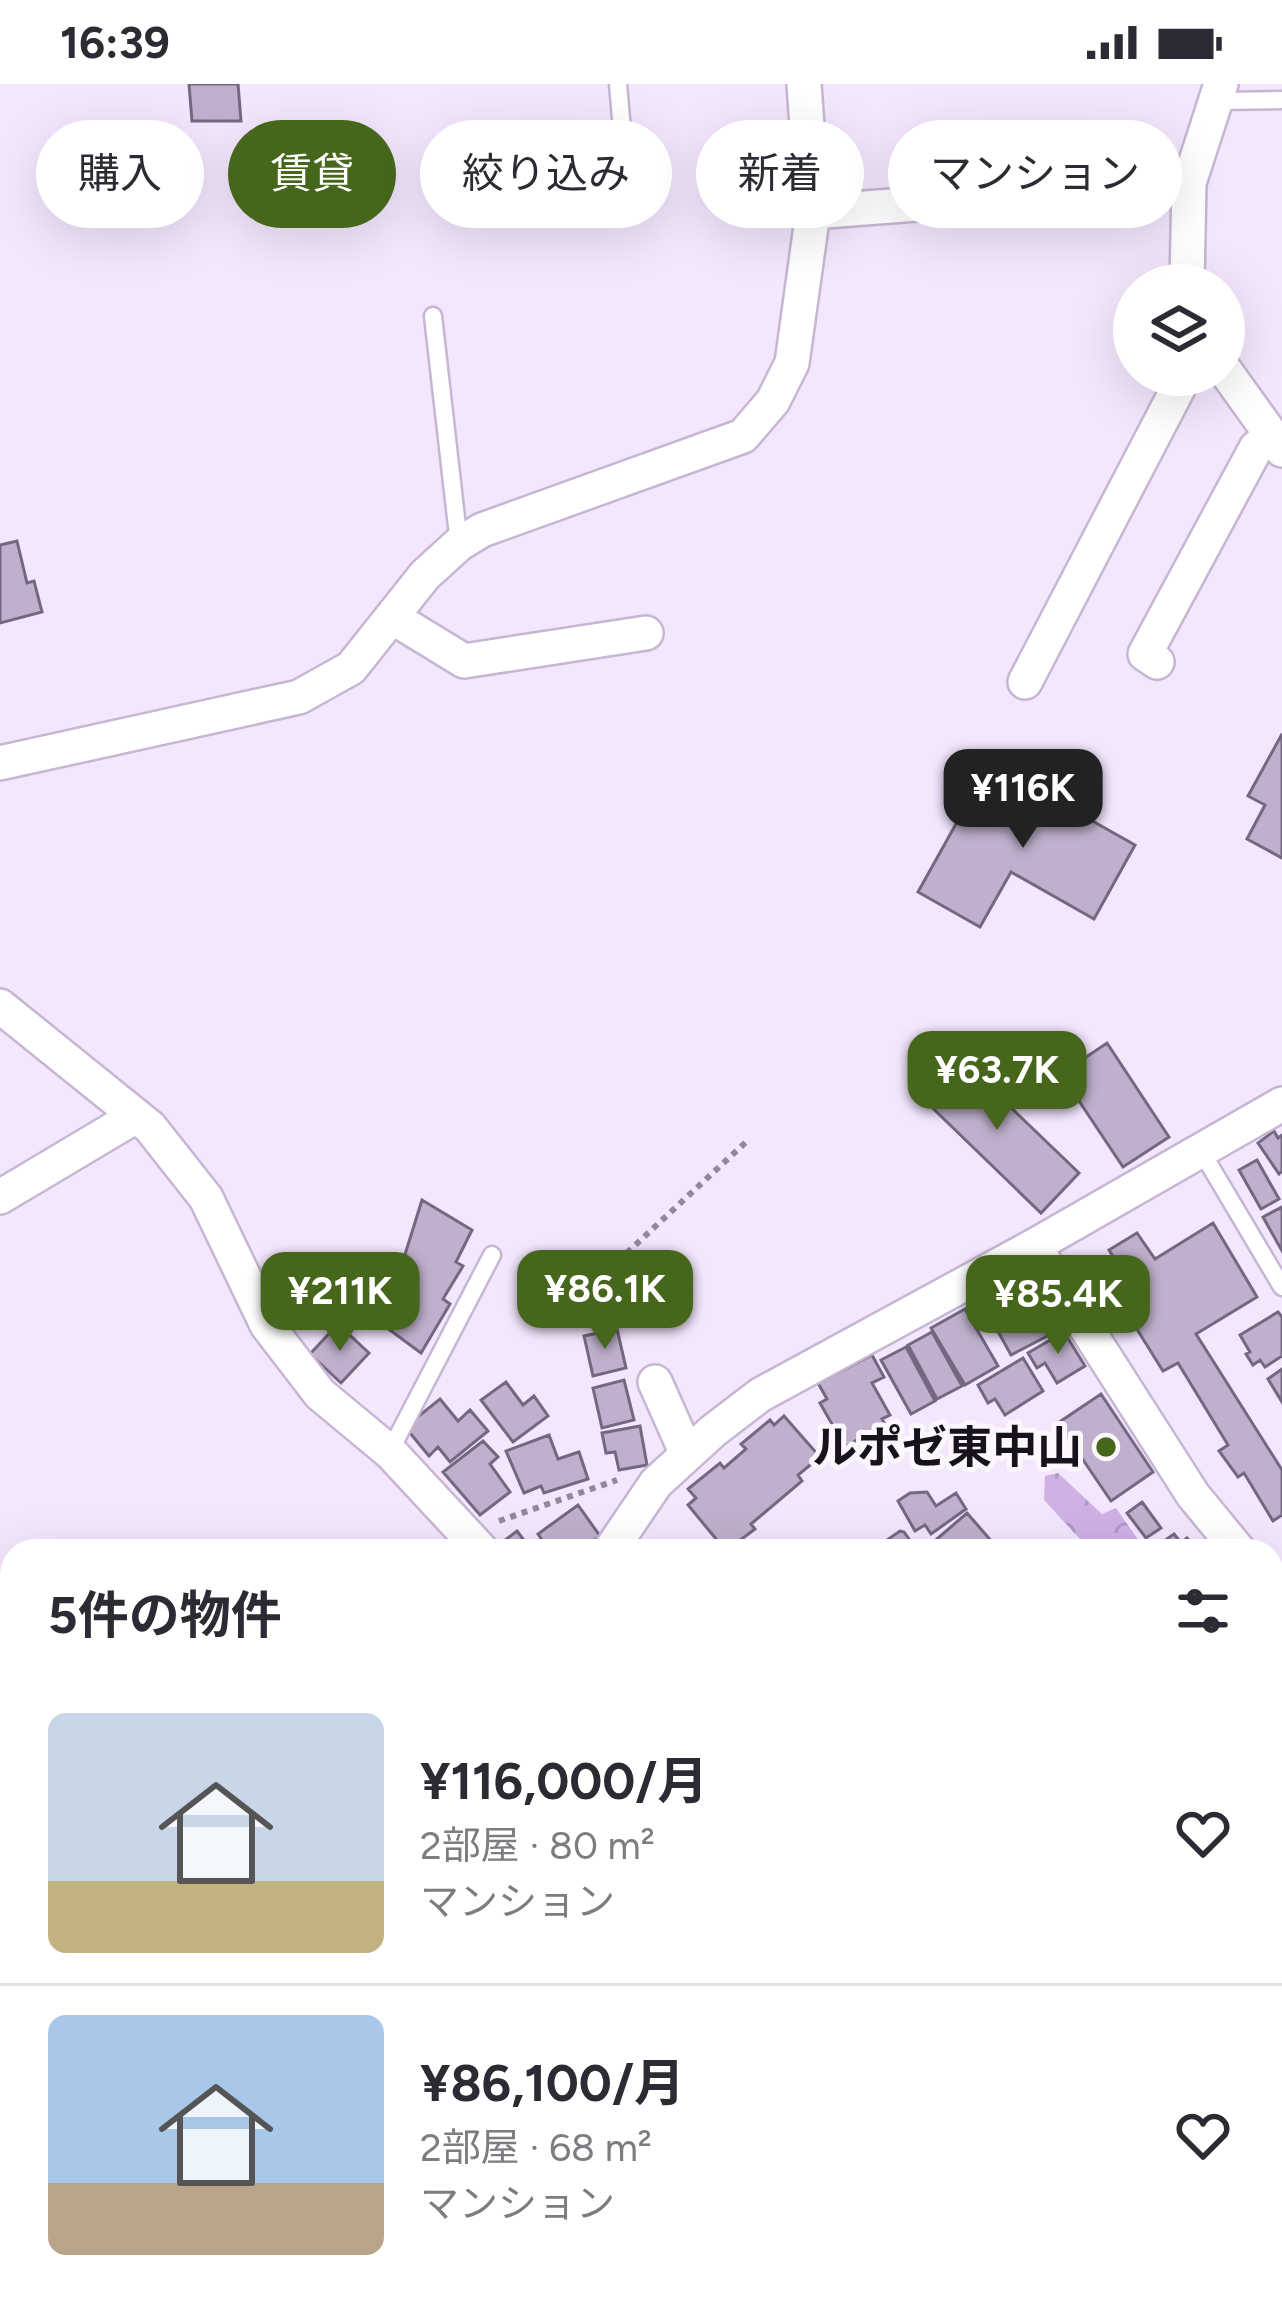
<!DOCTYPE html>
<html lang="ja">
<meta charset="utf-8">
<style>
body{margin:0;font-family:Figtree,"Noto Sans JP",sans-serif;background:#f7f7f7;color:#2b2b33;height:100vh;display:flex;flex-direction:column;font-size:45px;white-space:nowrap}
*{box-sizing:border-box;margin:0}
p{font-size:39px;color:#7c7c81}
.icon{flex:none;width:66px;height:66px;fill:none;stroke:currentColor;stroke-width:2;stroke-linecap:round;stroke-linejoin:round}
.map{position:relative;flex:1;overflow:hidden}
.details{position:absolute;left:0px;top:1455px;width:1284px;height:768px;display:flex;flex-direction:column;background:#fff;border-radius:36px 36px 0 0;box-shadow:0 12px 48px #0002}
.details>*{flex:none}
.banner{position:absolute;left:36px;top:36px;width:1212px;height:108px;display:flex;gap:24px}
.controls{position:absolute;left:1113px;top:180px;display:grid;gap:24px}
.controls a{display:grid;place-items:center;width:132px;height:132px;border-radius:50%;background:#fff;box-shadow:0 12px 48px #0002;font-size:60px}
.price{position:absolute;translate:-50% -102px;padding:0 27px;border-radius:24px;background:#46661b;color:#fff;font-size:39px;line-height:78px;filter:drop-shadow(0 3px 6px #0008)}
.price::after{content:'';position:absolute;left:50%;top:72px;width:36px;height:27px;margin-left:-18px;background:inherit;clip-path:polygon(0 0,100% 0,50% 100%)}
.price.on{background:#222;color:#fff}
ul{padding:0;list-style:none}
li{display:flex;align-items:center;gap:36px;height:300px;padding:0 48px}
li+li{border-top:3px solid #e1e1e2}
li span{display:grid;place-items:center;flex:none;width:336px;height:240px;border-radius:18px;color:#555}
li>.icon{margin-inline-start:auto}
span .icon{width:144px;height:144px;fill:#fffc;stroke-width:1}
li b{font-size:51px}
h2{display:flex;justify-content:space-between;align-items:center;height:144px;padding:0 48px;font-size:51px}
.tag{padding:0 42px;border-radius:54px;background:#fff;box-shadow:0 12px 48px #0002;font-size:42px;line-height:108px}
.tag.on{background:#46661b;color:#fff}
.status{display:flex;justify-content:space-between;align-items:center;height:84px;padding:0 60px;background:#fff;direction:ltr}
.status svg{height:33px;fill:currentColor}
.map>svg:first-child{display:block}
.forest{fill:url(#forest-crowns)}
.building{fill:#c0b0cd;stroke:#756781;stroke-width:3}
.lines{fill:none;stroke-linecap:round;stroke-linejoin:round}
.service-casing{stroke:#c6b6d3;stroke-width:21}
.minor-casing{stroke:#c6b6d3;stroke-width:38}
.path{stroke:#928899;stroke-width:6;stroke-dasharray:6 6;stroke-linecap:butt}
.service{stroke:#fff;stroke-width:16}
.minor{stroke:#fff;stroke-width:33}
.poi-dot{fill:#46661b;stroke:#fbf7fd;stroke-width:4.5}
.labels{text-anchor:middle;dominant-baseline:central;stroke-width:10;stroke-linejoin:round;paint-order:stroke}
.poi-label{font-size:45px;font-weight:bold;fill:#18121c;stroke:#fbf7fd;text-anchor:end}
</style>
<div class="status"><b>16:39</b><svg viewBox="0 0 49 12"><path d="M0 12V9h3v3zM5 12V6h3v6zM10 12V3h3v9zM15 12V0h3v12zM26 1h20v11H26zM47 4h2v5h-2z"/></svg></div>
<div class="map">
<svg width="1282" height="2223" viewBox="0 0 1282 2223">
<defs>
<pattern id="forest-crowns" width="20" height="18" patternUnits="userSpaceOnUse" patternTransform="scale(3)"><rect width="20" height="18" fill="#cfb1e6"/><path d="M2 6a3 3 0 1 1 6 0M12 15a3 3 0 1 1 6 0" fill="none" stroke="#b197c5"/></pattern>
</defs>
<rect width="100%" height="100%" fill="#f3e6fd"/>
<path class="forest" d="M1058 1389 1102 1430 1116 1424 1146 1467 1090 1466 1044 1416 1045 1392Z"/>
<path class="building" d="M189 0H238L241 37H192Z
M17 457 27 499 34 497 42 528 0 539V461Z
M1282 650V774L1247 755 1265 721 1248 712Z
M990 679 1135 761 1094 835 1011 788 980 843 918 808Z
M1107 959 1169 1053 1123 1083 1061 990Z
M953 968 1079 1089 1041 1129 916 1008Z
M1274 1047 1278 1054 1282 1051V1087L1279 1090 1258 1059Z
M1257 1076 1279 1115 1261 1125 1239 1086Z
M422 1116 472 1146 456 1178 463 1182 443 1215 450 1220 421 1269 383 1241Z
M1282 1123V1167L1263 1133Z
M1213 1139 1257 1213 1196 1250 1282 1386V1431L1273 1437 1244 1389 1238 1393 1219 1367 1228 1361 1178 1279 1163 1287 1125 1226 1140 1217 1109 1166 1137 1149 1155 1175Z
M1025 1189 1057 1247 1011 1271 979 1213Z
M625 1209 630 1236 600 1241 598 1237 584 1239 580 1218Z
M965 1225 998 1282 965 1301 931 1244Z
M1278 1228 1282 1233V1272L1265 1283 1260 1276 1253 1281 1246 1270 1250 1268 1240 1251Z
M338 1240 369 1269 341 1299 310 1270Z
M617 1245 626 1284 593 1292 584 1252Z
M932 1248 962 1302 937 1315 908 1261Z
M1064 1248 1085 1282 1057 1299 1045 1279 1037 1284 1028 1269Z
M906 1263 935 1317 911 1330 881 1276Z
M872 1271 884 1293 872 1299 890 1331 882 1335 893 1354 869 1367 862 1353 845 1363 820 1319 827 1315 818 1299Z
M1023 1274 1043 1307 1005 1331 995 1315 988 1319 978 1301Z
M1282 1285V1318L1268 1295Z
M624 1296 634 1336 602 1344 593 1304Z
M506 1298 523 1321 534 1312 548 1332 513 1358 481 1316Z
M1101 1310 1153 1388 1111 1417 1058 1339Z
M440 1315 458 1337 470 1326 488 1347 450 1378 438 1363 429 1372 405 1343Z
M784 1332 820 1373 798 1391 802 1397 751 1440 755 1445 726 1467 688 1421 696 1414 688 1405 720 1379 724 1384 746 1365 741 1360 770 1336 774 1341Z
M640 1342 647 1381 619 1386 615 1368 606 1369 602 1349Z
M549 1351 558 1375 579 1368 588 1395 544 1409 541 1402 524 1409 506 1367Z
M483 1357 498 1373 490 1380 510 1408 480 1431 443 1388Z
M927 1408 936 1422 956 1409 966 1425 931 1450 925 1441 915 1447 898 1417 910 1409Z
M1142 1418 1161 1444 1146 1454 1127 1429Z
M578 1421 600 1452 579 1467H550L538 1450Z
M967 1429 1000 1467H947L937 1455Z
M517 1447 532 1467H499L496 1463Z
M900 1447 904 1448 916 1465 914 1467H871Z
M1174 1450 1181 1459 1187 1454 1197 1467H1167L1161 1459Z
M1272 1548 1282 1562V1580L1272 1587Z"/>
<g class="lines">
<g class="service-casing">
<path id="service" d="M618 0 622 46
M1217 17 1282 16
M433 232 459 460
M1200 1065 1282 1203
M390 1367 492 1171
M0 1659 12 1655
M1173 2211 1176 2223
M727 2223 749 2211"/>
</g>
<g class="minor-casing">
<path id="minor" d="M813 128 1189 99
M1187 201 1189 99 1221 0
M1224 285 1282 366
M392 533 464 577 646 549
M1157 578 1145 570 1256 364 1272 352
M1025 598 1185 291
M0 679 299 613 351 584 425 491 459 460 482 446 743 352 773 317 792 279 813 128 804 0
M0 922 150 1043 206 1114 267 1241 320 1310 391 1369 482 1467
M0 1113 136 1032
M1034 1162 1193 1411 1239 1467
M655 1298 687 1370
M610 1467 656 1399 713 1347 760 1311 1034 1162 1282 1020
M1272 1507 1282 1519
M1272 1884 1282 1898
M0 1889 12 1886
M1272 2159 1282 2174
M505 2211 509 2223"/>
</g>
<path class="path" d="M574 1218 746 1058
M499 1437 617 1396"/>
<use href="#service" class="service"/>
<use href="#minor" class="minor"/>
</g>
<circle class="poi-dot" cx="1106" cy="1363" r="12"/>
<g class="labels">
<g class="poi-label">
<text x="1082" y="1363">ルポゼ東中山</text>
</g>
</g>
</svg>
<div class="controls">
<a><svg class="icon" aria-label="layers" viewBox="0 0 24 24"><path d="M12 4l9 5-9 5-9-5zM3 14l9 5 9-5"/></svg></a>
</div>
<b class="price on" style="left:1023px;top:767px">¥116K</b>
<b class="price" style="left:997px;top:1049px">¥63.7K</b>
<b class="price" style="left:605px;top:1268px">¥86.1K</b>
<b class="price" style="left:340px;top:1270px">¥211K</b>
<b class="price" style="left:1058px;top:1273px">¥85.4K</b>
<div class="banner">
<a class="tag">購入</a>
<a class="tag on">賃貸</a>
<a class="tag">絞り込み</a>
<a class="tag">新着</a>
<a class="tag">マンション</a>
</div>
<section class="details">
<h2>5件の物件<svg class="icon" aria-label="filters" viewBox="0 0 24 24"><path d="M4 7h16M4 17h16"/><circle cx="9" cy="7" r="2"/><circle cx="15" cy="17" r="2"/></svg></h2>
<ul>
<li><span style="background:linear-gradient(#c9d6e8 70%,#c2b280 0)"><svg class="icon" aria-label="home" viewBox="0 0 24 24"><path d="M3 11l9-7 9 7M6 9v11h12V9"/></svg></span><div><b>¥116,000/月</b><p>2部屋 · 80 m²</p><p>マンション</p></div><svg class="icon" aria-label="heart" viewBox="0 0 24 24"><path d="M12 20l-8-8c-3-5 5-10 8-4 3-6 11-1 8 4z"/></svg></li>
<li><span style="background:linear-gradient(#a9c7e8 70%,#b9a48a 0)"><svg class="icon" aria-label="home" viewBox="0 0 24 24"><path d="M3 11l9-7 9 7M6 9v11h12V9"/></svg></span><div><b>¥86,100/月</b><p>2部屋 · 68 m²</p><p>マンション</p></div><svg class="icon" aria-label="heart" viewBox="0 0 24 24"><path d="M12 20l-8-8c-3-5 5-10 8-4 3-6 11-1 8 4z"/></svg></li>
</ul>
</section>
</div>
